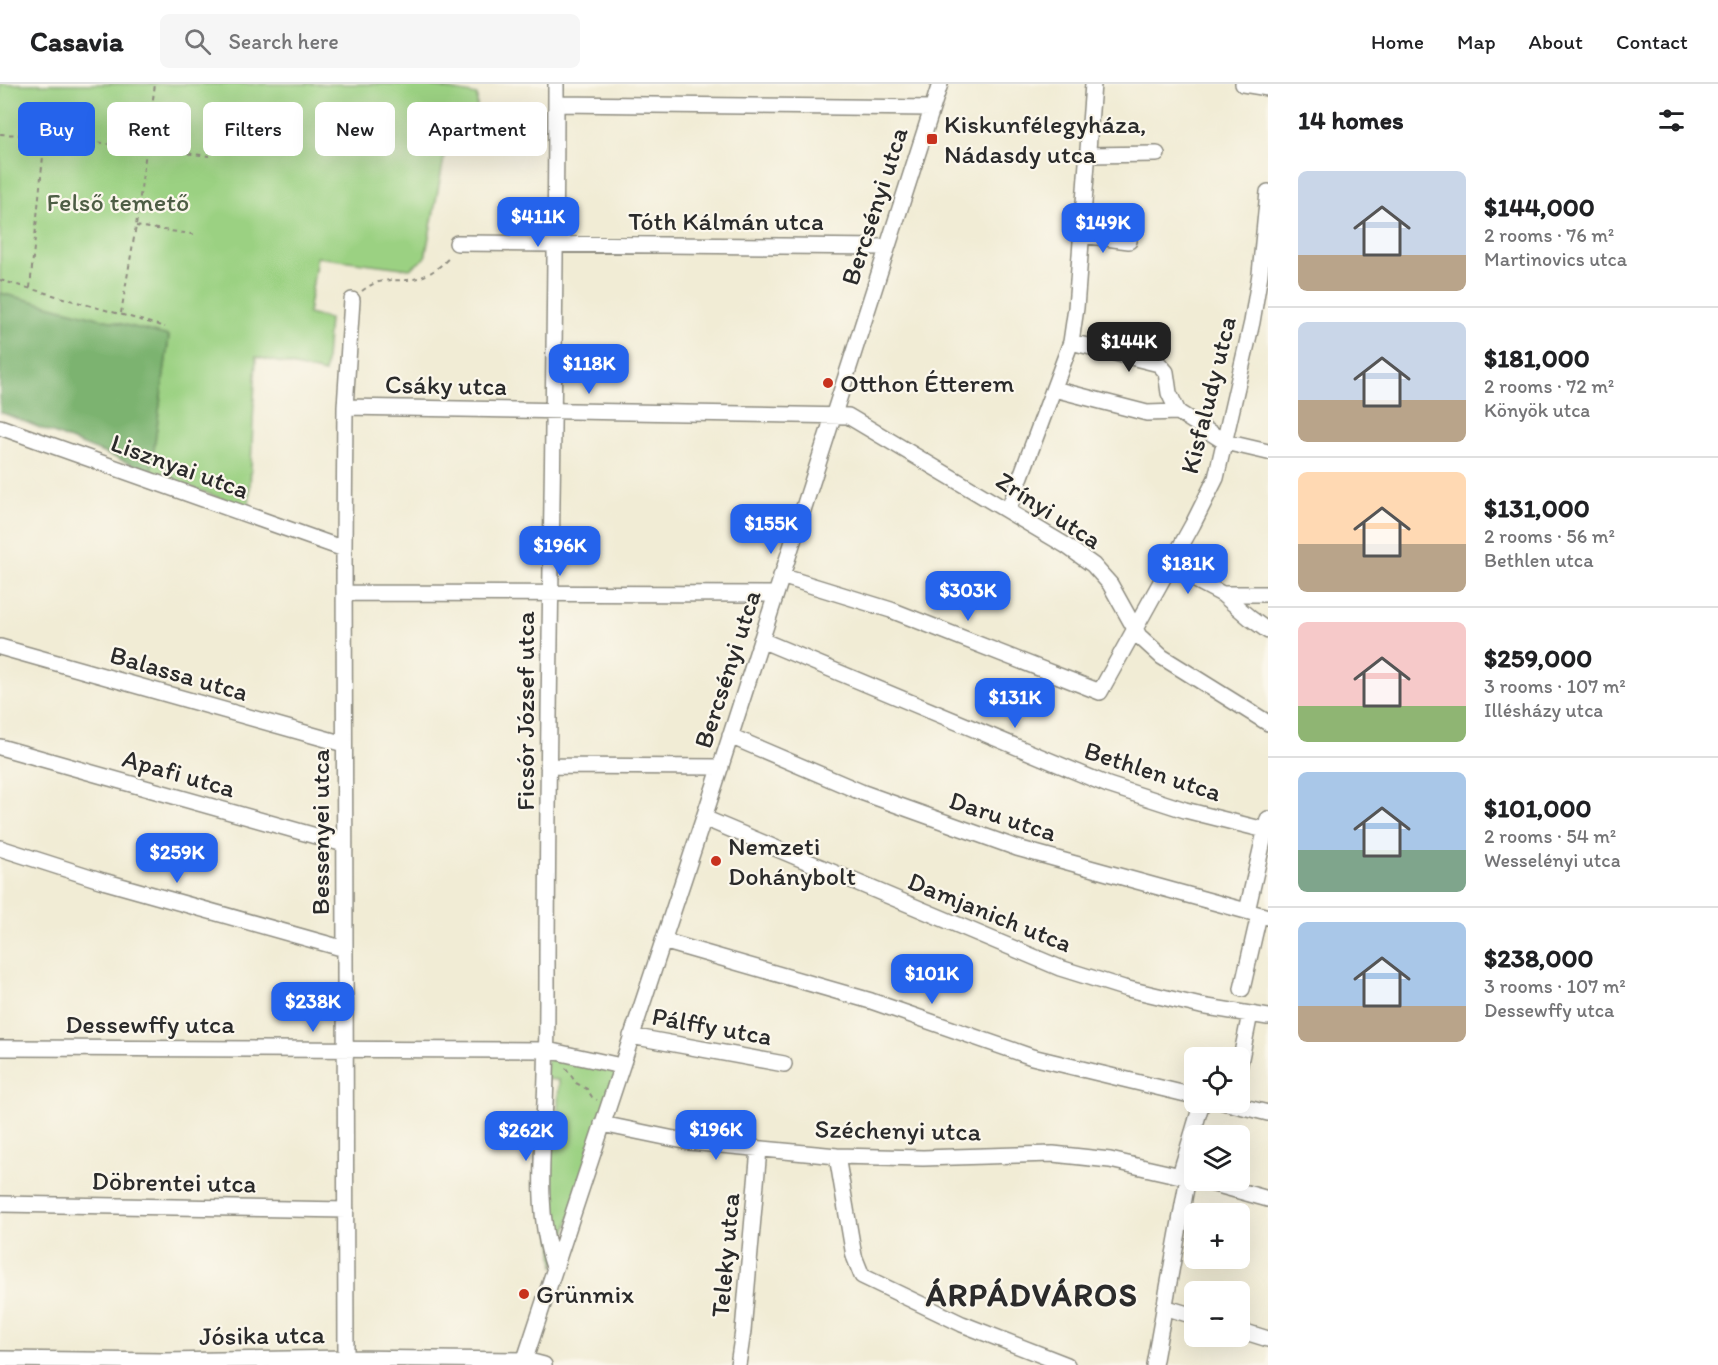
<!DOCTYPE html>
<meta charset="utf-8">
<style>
body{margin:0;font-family:Itim,sans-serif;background:#f6f6f6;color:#202124;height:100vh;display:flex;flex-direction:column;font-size:22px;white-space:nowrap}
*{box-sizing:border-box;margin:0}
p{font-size:20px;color:#757577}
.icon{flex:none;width:33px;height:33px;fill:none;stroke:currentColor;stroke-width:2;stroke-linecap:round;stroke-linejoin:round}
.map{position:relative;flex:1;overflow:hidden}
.panel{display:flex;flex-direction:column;background:#fff;width:450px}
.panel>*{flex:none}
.banner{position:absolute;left:18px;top:18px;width:570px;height:54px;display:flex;gap:12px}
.buttons{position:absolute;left:1184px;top:963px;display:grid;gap:12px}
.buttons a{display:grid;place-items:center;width:66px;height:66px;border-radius:9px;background:#fff;box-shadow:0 6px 24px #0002;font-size:30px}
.price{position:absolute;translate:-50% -51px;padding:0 14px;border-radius:12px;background:#2563eb;color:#fff;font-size:20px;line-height:39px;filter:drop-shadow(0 2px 3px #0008)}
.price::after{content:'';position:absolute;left:50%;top:36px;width:18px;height:14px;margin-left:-9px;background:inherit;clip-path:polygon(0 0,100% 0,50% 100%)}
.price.selected{background:#222;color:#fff}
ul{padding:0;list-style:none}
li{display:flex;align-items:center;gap:18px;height:150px;padding:0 30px}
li+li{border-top:2px solid #e0e0e0}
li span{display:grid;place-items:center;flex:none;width:168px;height:120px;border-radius:9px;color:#555}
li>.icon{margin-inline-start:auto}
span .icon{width:72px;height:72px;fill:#fffc;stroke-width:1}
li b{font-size:26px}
h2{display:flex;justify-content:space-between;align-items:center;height:72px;padding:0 30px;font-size:26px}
.pill{padding:0 21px;border-radius:9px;background:#fff;box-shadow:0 6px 24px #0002;font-size:21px;line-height:54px}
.pill.selected{background:#2563eb;color:#fff}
header{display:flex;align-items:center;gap:36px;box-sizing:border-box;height:84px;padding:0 30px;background:#fff;border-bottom:2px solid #e0e0e0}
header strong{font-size:28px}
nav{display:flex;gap:33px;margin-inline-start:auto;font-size:21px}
.search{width:420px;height:54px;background:#f6f6f6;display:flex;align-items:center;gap:15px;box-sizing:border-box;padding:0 21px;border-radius:9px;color:#757577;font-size:22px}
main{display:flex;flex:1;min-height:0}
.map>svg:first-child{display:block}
.green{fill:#9bd182;stroke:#637e56;stroke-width:1.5}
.forest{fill:#7cb370;stroke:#546f4e;stroke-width:1.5}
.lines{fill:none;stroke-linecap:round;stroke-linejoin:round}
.minor-casing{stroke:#8e8c80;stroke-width:18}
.path{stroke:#8e8c80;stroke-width:2;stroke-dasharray:4.5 4.5;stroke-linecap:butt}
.minor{stroke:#fff;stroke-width:15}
.poi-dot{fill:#c8321e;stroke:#fbf7ec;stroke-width:2}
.labels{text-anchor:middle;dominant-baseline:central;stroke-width:4.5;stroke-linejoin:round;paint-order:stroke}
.poi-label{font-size:26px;fill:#2b2b2b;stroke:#fbf7ec;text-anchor:start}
.park-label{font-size:26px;fill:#4d5d45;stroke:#fbf7ec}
.street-label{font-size:26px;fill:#2b2b2b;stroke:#fbf7ec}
.district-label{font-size:32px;font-weight:bold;letter-spacing:1.5px;fill:#2b2b2b;stroke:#fbf7ec}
</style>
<header>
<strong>Casavia</strong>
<div class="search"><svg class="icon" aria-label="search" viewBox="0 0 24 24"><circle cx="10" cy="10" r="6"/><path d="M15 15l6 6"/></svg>Search here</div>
<nav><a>Home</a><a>Map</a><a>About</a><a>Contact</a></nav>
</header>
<main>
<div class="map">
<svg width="1268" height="1281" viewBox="0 0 1268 1281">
<rect width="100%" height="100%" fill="#fbf7ec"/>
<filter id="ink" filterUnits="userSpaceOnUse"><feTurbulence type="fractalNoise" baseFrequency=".0167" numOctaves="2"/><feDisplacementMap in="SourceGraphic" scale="12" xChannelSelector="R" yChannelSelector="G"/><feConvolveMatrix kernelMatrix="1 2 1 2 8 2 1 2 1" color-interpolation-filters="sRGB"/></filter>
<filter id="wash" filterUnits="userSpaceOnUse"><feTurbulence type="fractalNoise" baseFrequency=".008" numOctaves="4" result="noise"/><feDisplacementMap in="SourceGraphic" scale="24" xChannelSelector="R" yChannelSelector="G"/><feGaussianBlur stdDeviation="1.35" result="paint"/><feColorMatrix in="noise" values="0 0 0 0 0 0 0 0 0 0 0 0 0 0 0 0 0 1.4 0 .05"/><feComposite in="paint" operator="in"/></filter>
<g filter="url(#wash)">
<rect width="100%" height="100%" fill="#f1ecd5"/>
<path class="green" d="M0 0H420L477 11V43H450L425 174 410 185 317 173 308 230 329 235 325 289 256 273 249 425 151 388 169 252 0 209Z
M547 966 621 982 554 1183 544 1043 557 1044 559 996 546 995Z"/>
<path class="forest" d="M0 209 169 252 151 388 0 328Z"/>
</g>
<g filter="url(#ink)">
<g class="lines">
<g class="minor-casing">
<path id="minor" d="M1243 0 1268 4
M556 20 931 24
M1088 71 1157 70
M1082 151 1129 157
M457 159 886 163
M1071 258 1159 280 1166 288 1169 309 1178 328 1225 358 1268 368
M1054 305 1147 329 1178 328
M345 323 848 332 1065 461 1093 481 1110 500 1139 552 1162 573 1268 639
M0 343 344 465
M1008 427 1071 258 1076 224 1093 0
M1169 482 1222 510H1268
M781 492 891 526 1100 608 1193 440 1216 394 1252 238 1260 190 1268 108
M344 509 776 510
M1222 510 1250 534 1268 547
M761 556 1108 701 1185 726 1265 746
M0 563 344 660
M730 652 861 708 1017 764 1268 833
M0 663 344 760
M548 682 721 683
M704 734 1060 884 1124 904 1201 922 1268 933
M0 764 103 797 345 865
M1247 827 1268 735
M663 857 871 917 1032 973 1194 1012
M1242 905 1259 831
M631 952 784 980
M0 964 547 966 621 982
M1239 984 1250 930
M1223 1018 1268 1029
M602 1040 689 1058 837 1072 923 1074 1053 1070 1110 1076 1194 1095
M837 1072 854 1172 862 1192 962 1240 1067 1281
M1180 1091 1202 1018
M1200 1096 1268 1115
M0 1120 346 1126
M554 1183C536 1131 542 1072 545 1018 547 978 547 939 547 899 547 599 556 300 556 0
M1164 1223 1194 1232
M1239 1246 1268 1255
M0 1275 165 1277 346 1274 525 1276 544 1281
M346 1281 344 465 345 323 352 216
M523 1281 715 700 940 0
M738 1281 743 1247 759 1065
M1154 1281 1188 1093"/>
</g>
<path class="path" d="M0 50 45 52 209 72
M136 142 198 151
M0 196 165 243
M30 204 45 52
M362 207C379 194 386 197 406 196 425 195 438 185 451 172
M121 229 136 142 155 0
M566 984 576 999 587 1005 592 1013 597 1016"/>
<use href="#minor" class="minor"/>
</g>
</g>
<g class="poi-dot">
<rect x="926" y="49" width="12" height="12" rx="3"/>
<circle cx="828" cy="299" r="6"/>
<circle cx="716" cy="777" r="6"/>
<circle cx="524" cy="1210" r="6"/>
</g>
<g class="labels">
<g class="poi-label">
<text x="944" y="40">Kiskunfélegyháza,<tspan x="944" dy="30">Nádasdy utca</tspan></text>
<text x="840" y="299">Otthon Étterem</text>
<text x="728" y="762">Nemzeti<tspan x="728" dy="30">Dohánybolt</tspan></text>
<text x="536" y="1210">Grünmix</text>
</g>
<g class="park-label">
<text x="118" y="118">Felső temető</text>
</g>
<g class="street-label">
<text transform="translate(874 122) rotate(-72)">Bercsényi utca</text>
<text x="726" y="137">Tóth Kálmán utca</text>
<text transform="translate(446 301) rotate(1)">Csáky utca</text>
<text transform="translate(1208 311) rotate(-76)">Kisfaludy utca</text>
<text transform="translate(180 382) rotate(20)">Lisznyai utca</text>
<text transform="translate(1049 426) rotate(33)">Zrínyi utca</text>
<text transform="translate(727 585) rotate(-72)">Bercsényi utca</text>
<text transform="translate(179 589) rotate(16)">Balassa utca</text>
<text transform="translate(525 627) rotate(-90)">Ficsór József utca</text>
<text transform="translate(1153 687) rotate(18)">Bethlen utca</text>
<text transform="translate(179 689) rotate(16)">Apafi utca</text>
<text transform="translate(1003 732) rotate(18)">Daru utca</text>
<text transform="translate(320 748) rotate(-90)">Bessenyei utca</text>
<text transform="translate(990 828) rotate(22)">Damjanich utca</text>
<text x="150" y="940">Dessewffy utca</text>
<text transform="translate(712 942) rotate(10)">Pálffy utca</text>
<text transform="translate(898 1046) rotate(1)">Széchenyi utca</text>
<text transform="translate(174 1098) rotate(1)">Döbrentei utca</text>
<text transform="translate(725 1171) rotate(-85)">Teleky utca</text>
<text transform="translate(262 1251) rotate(-1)">Jósika utca</text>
</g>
<g class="district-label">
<text x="1032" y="1211">ÁRPÁDVÁROS</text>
</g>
</g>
</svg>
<div class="buttons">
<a><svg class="icon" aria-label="locate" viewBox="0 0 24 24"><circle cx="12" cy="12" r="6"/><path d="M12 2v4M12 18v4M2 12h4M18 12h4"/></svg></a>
<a><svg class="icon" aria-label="layers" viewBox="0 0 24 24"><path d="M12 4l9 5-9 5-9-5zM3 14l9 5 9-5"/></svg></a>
<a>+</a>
<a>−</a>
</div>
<b class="price" style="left:538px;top:164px">$411K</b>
<b class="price" style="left:1103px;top:170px">$149K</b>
<b class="price selected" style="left:1129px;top:289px">$144K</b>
<b class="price" style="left:589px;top:311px">$118K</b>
<b class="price" style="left:771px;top:471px">$155K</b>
<b class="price" style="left:560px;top:493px">$196K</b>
<b class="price" style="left:1188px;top:511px">$181K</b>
<b class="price" style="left:968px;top:538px">$303K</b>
<b class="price" style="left:1015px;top:645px">$131K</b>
<b class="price" style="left:177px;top:800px">$259K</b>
<b class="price" style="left:932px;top:921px">$101K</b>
<b class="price" style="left:313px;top:949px">$238K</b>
<b class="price" style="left:716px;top:1077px">$196K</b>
<b class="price" style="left:526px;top:1078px">$262K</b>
<div class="banner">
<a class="pill selected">Buy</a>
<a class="pill">Rent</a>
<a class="pill">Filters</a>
<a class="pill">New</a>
<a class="pill">Apartment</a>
</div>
</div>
<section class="panel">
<h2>14 homes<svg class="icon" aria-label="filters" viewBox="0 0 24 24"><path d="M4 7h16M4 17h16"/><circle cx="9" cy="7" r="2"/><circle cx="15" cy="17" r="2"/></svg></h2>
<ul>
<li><span style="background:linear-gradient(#c9d6e8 70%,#b9a48a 0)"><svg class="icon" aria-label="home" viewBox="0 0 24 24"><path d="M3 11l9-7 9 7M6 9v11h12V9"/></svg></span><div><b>$144,000</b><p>2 rooms · 76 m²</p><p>Martinovics utca</p></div></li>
<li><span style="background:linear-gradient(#c9d6e8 65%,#b9a48a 0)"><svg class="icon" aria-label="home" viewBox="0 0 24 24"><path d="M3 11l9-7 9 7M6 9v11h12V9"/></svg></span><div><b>$181,000</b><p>2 rooms · 72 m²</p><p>Könyök utca</p></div></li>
<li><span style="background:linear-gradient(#ffd9b3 60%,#b9a48a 0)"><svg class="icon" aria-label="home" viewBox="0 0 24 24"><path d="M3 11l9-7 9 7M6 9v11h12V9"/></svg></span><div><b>$131,000</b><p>2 rooms · 56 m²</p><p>Bethlen utca</p></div></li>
<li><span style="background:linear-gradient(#f6c9c9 70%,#8fb573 0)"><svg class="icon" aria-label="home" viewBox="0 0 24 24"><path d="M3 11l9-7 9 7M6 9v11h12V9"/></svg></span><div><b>$259,000</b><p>3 rooms · 107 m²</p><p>Illésházy utca</p></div></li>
<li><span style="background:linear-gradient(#a9c7e8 65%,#7fa58c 0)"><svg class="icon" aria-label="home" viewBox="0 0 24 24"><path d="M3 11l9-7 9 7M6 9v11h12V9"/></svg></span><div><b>$101,000</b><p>2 rooms · 54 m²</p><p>Wesselényi utca</p></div></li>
<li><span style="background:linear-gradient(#a9c7e8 70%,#b9a48a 0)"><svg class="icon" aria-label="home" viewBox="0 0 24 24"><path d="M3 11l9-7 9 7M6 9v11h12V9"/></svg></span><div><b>$238,000</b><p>3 rooms · 107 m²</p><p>Dessewffy utca</p></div></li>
</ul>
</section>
</main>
